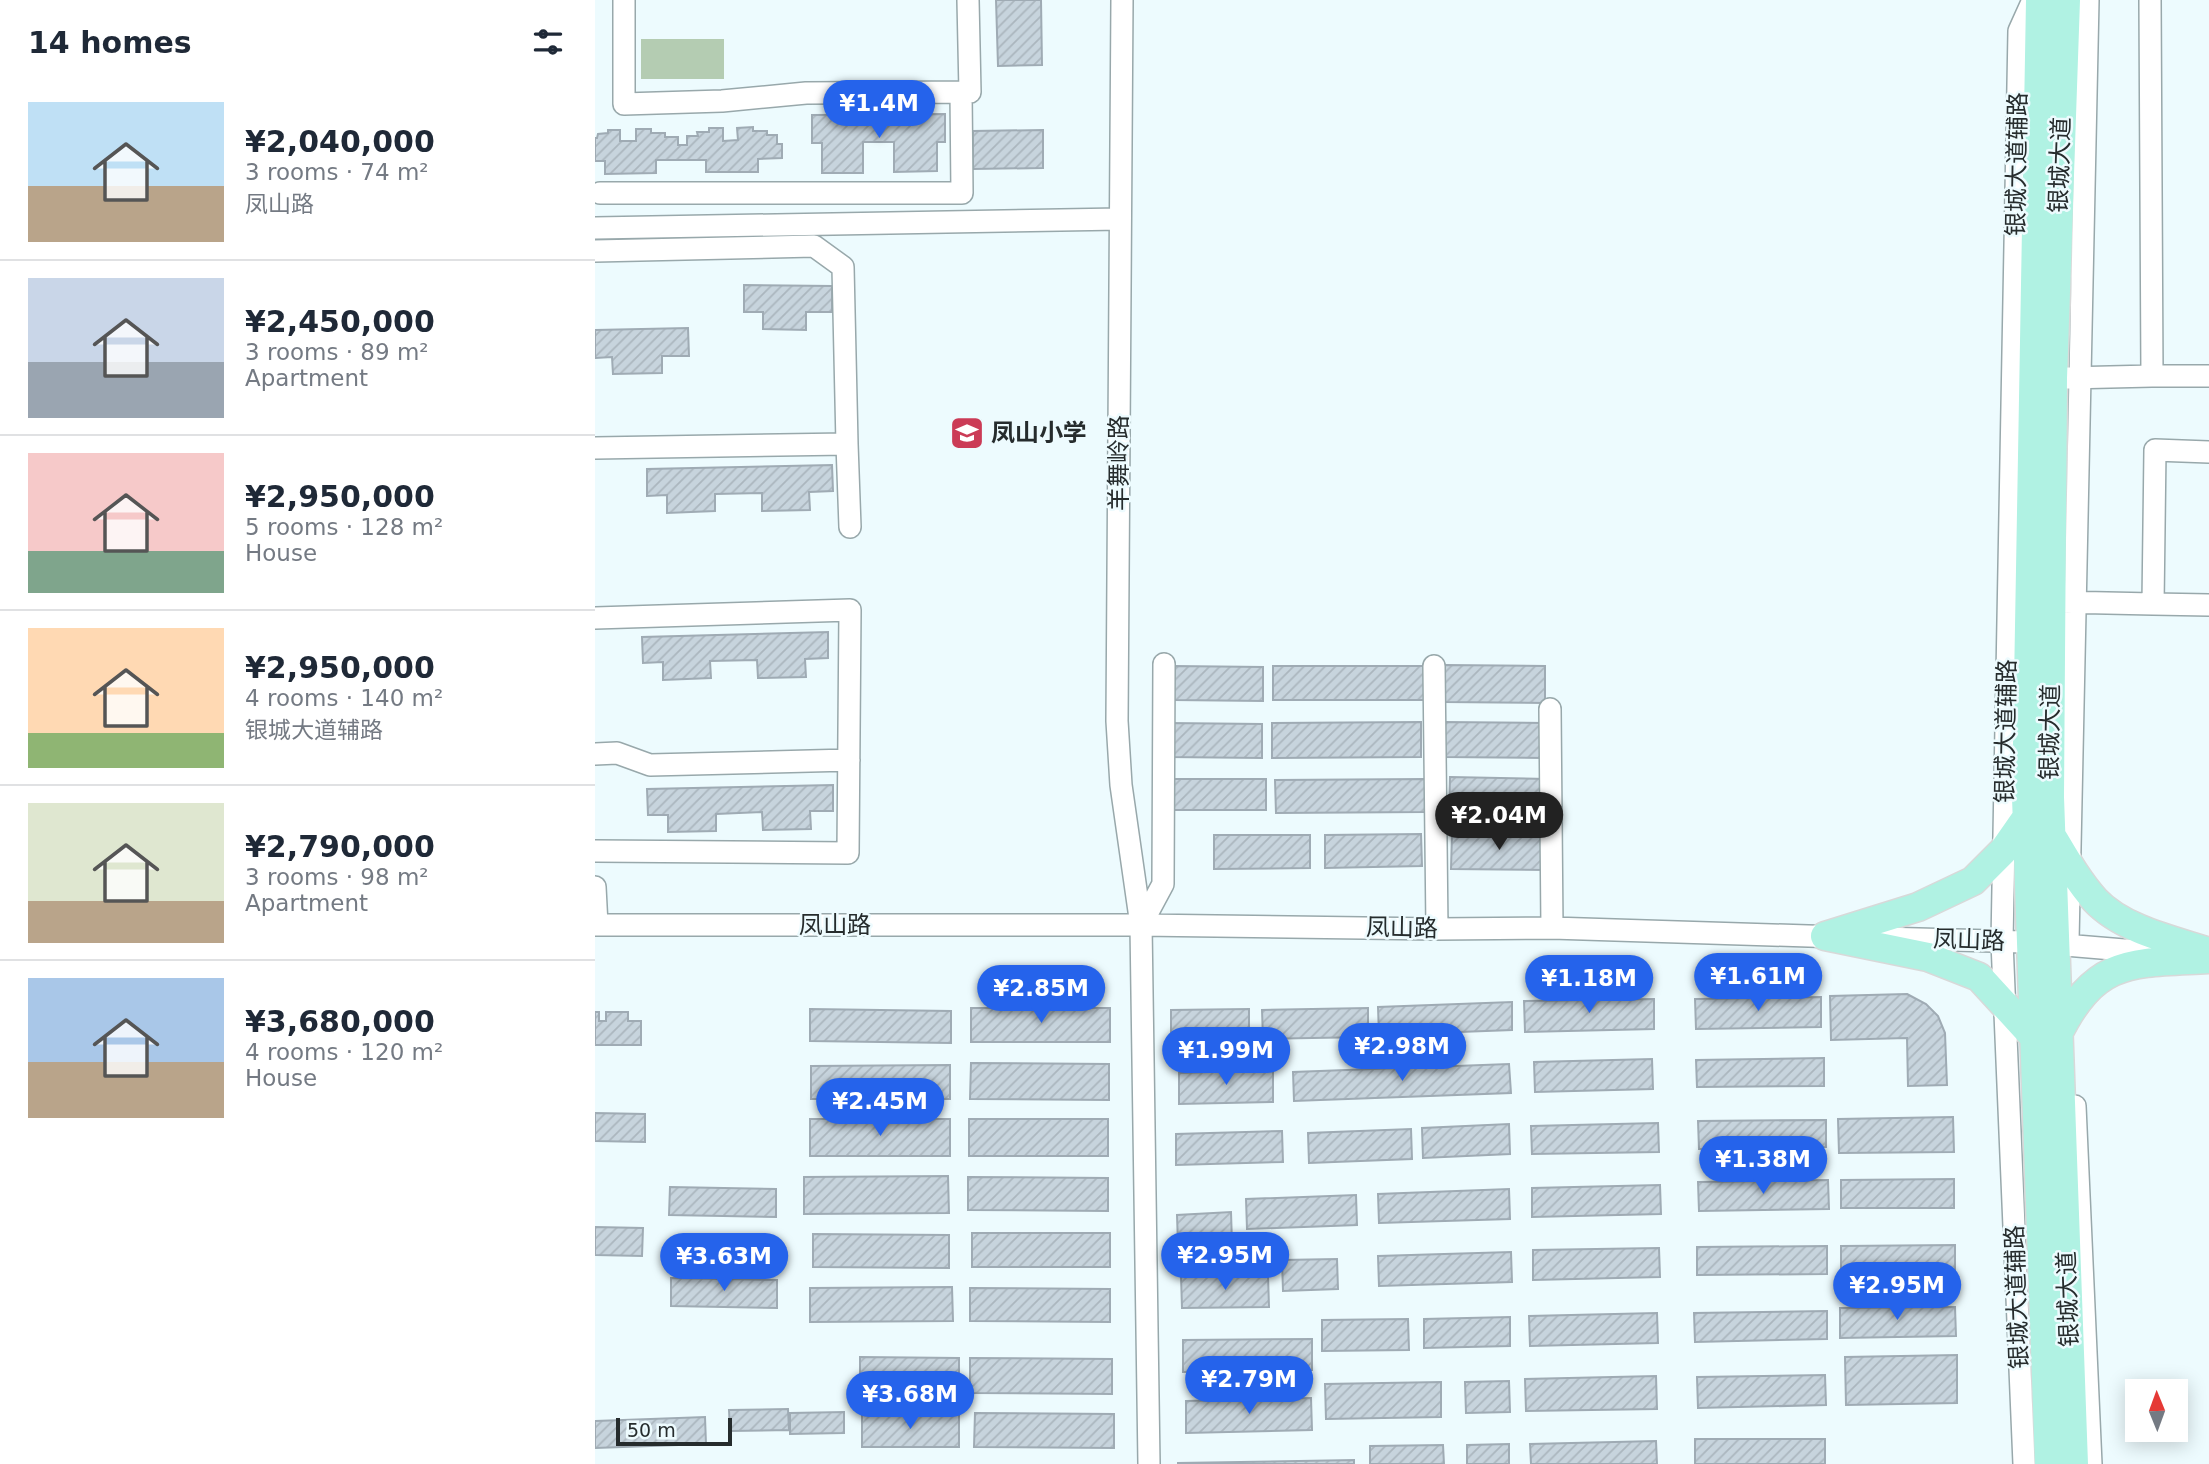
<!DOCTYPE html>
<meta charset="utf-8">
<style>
body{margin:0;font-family:"DejaVu Sans","Noto Sans SC",sans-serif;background:#f2f2f3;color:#1f2937;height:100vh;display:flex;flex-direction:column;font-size:26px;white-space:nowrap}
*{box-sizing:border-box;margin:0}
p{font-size:23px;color:#747a83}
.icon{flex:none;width:38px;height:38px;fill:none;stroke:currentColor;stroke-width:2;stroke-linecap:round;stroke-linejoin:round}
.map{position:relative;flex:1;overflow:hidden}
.sheet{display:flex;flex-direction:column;background:#fff;width:595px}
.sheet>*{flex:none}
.needle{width:46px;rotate:359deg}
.controls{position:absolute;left:1530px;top:1379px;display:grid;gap:14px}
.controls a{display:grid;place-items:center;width:63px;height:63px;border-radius:0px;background:#fff;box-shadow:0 4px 18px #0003;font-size:35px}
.scale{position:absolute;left:21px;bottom:18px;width:116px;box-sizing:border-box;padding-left:7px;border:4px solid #262c2d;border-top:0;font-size:19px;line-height:24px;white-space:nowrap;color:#262c2d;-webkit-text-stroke:5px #edfbfe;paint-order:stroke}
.price{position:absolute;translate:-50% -60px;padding:0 16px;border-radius:24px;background:#2563eb;color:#fff;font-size:23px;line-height:46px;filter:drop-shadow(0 2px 4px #0008)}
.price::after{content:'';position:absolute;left:50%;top:42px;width:21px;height:16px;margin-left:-10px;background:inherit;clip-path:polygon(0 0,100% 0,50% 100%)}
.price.selected{background:#222;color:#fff}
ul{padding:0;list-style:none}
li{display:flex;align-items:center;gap:21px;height:175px;padding:0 28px}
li+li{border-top:2px solid #e0e1e3}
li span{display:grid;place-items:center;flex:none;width:196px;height:140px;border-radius:0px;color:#555}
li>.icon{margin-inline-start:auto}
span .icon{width:84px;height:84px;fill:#fffc;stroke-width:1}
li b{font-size:30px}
h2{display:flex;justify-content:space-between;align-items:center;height:84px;padding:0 28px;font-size:30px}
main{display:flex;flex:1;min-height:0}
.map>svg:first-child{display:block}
.green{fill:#b4ccb2}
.building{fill:url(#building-hatch);stroke:#9fabb4;stroke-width:2}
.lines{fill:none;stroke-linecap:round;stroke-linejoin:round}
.minor-casing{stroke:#98a8ab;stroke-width:24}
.major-casing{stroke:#d8d9d9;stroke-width:31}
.minor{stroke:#fff;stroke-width:21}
.major{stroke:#b0f2e3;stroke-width:28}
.labels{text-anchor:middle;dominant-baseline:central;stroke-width:5;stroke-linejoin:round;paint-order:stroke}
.street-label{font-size:24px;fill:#262c2d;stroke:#edfbfe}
.poi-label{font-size:24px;font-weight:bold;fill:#262c2d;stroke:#edfbfe;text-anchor:start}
</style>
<main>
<section class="sheet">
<h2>14 homes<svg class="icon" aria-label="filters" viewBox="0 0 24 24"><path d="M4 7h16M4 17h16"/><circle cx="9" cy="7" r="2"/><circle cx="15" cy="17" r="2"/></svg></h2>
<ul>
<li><span style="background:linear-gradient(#bfe0f5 60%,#b9a48a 0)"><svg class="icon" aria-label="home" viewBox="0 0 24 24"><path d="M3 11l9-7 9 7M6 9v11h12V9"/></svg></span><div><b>¥2,040,000</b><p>3 rooms · 74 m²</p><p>凤山路</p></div></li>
<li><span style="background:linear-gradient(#c9d6e8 60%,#9aa5b1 0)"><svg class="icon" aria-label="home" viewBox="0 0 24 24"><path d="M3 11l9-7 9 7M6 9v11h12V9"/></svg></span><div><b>¥2,450,000</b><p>3 rooms · 89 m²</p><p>Apartment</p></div></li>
<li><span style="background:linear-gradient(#f6c9c9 70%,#7fa58c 0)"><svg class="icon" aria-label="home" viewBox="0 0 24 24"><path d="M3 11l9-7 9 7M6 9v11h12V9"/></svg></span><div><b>¥2,950,000</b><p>5 rooms · 128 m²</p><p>House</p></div></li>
<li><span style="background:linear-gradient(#ffd9b3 75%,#8fb573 0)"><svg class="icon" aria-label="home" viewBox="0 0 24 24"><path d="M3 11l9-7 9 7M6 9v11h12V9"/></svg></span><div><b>¥2,950,000</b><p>4 rooms · 140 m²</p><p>银城大道辅路</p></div></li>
<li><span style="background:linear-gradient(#dfe7d0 70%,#b9a48a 0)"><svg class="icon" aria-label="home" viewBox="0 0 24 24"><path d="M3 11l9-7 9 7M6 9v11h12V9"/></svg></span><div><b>¥2,790,000</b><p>3 rooms · 98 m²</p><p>Apartment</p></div></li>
<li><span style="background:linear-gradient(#a9c7e8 60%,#b9a48a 0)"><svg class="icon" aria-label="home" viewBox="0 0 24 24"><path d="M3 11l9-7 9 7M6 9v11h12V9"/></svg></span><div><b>¥3,680,000</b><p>4 rooms · 120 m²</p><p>House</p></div></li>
</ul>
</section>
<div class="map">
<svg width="1614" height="1464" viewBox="0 0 1614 1464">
<defs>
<pattern id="building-hatch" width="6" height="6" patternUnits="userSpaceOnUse" patternTransform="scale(1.75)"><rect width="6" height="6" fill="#c7d4dd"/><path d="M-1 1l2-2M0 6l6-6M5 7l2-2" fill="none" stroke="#abb6be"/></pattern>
</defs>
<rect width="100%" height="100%" fill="#edfbfe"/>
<path class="green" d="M46 39H129V79H46Z"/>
<path class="building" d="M401 0H446L447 65 403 66Z
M350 114V142H342V171L299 172V142H268V173H227V143H217V115Z
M158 127V131H172V135H182V144H187V158L163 159V172H111V160H61V173L10 174V161H0V138H2L3 134 13 133V130H25V141H41V129H56V133H70V137H83V145H92V136H103L102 132H114V128H128V141L143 140 142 128Z
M448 130V168L378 169V131Z
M149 285 237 286V312H211V330L168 329V312H149Z
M93 328 94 356H67V373L18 374 17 357 0 358V330Z
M237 465 238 491 214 492 215 510 167 511V493L120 494V511L72 513V495L52 496V469Z
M233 632V658L210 659 211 677 163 678 162 660 115 661 116 678 68 680V662L48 663 47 637Z
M850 665 950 666V703L850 702Z
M579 666 668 667V701L579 700Z
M678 666H829V700H678Z
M826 722V757L677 758V723Z
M849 722 949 723 948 758 849 757Z
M573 723 667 724V758L573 757Z
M855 777 952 779V814L854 813Z
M575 779H671V810H575Z
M830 779V812L681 813 680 780Z
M238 785V811H215L216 829 168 830 167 812 121 814V831L73 832V815H53L52 789Z
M826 834 827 866 730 868V835Z
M857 834 951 835 950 870 856 869Z
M619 835H715V868L619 869Z
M1312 994 1331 1004 1343 1016 1350 1033 1352 1085 1313 1086 1312 1038 1236 1040 1235 996Z
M1226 997V1027L1101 1029 1100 999Z
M1059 999V1029L930 1032 929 1001Z
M917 1002V1030L784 1035 783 1007Z
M376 1008H515V1042H376Z
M773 1008V1037L668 1039 667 1010Z
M215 1009 356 1011V1043L215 1041Z
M654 1009V1040L576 1041V1010Z
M0 1012H4V1021H11V1012H33V1021H46V1045H0Z
M1229 1058V1086L1102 1087 1101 1060Z
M1057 1059 1058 1089 940 1092 939 1062Z
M376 1063 514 1064V1100L375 1099Z
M914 1064 916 1093 699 1101 698 1072Z
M355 1065V1099H216V1066Z
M678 1070V1102L584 1104V1073Z
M0 1113 50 1114V1142L0 1141Z
M1358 1117 1359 1152 1244 1153 1243 1119Z
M215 1119H355V1156H215Z
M374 1119H513V1156H374Z
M1231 1120V1147L1104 1149 1103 1121Z
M1063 1123 1064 1152 937 1154 936 1126Z
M914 1124 915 1154 828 1158 827 1128Z
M816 1129 817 1159 714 1163 713 1133Z
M687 1131 688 1162 581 1165V1134Z
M353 1176 354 1213 209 1214V1177Z
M373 1177 513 1178V1211L373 1210Z
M1359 1179V1208H1246V1180Z
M1233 1180 1234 1209 1104 1211 1103 1182Z
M1065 1185 1066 1214 937 1217V1188Z
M75 1187 181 1189V1217L74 1215Z
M914 1189 915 1219 784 1223 783 1194Z
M761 1195 762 1225 652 1229 651 1199Z
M636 1212 637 1243 583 1245 582 1215Z
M0 1227 48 1228 47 1256 0 1255Z
M377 1233H515V1267H377Z
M218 1234 354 1235V1268L218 1267Z
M1360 1245V1273L1246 1274V1246Z
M1232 1246V1274L1102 1275V1247Z
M1064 1248 1065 1277 938 1280V1250Z
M916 1252 917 1282 784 1286 783 1256Z
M742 1259 743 1289 688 1291 687 1260Z
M673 1275 674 1307 587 1308 586 1276Z
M76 1278 182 1280V1308L76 1306Z
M357 1287 358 1321 215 1322V1288Z
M375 1288 515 1289V1322L375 1321Z
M1360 1307 1361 1336 1245 1338V1308Z
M1232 1311V1339L1100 1342 1099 1313Z
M1062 1313 1063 1343 935 1346 934 1316Z
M915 1317V1346L829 1348V1319Z
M813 1319 814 1350 727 1351V1320Z
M717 1339V1370L588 1372V1340Z
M1362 1355V1403L1251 1405 1250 1357Z
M265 1357 364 1358V1391H265Z
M375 1358 517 1359V1394L375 1393Z
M1230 1375 1231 1405 1103 1408 1102 1377Z
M1061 1376 1062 1409 931 1411 930 1379Z
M914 1381 915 1412 871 1413 870 1382Z
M846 1382V1417L731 1419 730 1384Z
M716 1398 717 1430 591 1433V1401Z
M193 1409 194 1430 135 1431 134 1410Z
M249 1412V1433L195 1434V1413Z
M380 1413 519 1414V1448L379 1447Z
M267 1414 364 1415V1447H267Z
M110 1417 111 1444 0 1448V1421Z
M1100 1439H1230V1464H1100Z
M1061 1441 1062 1464H936L935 1444Z
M914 1444V1464H872V1445Z
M848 1445 849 1464H775V1446Z
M759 1460V1464H583V1463Z"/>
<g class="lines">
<g class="minor-casing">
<path id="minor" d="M29 0V104L127 101 211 93 375 92 373 0
M527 0 522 721 526 785 546 925 554 1464
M5 193H367L366 92
M0 228 525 219
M0 251 219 246 248 267 252 444
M1557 376H1614
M1473 378 1557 376 1555 0
M0 448 252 444 255 527
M1466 602 1558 604 1560 450 1614 452
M1558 604 1614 605
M0 618 255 610 253 853 0 851
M839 666 842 929
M955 709 957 928
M0 754 22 753 55 765 254 760
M0 887 2 925
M0 925H546L842 929 957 928 1244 937
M546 925 568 884 569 664
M1286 938 1435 942 1565 953
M1473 941 1493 0
M1480 1106 1496 1464
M1429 1464 1407 942 1424 31 1438 0"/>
</g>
<g class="major-casing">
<path id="major" d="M1445 0 1431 797 1454 1464
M1471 0 1458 378 1455 797 1479 1464
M1431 818 1408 851 1378 881 1323 907 1230 936 1333 957 1384 977 1438 1036
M1457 836C1470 858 1483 881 1500 900 1527 929 1577 940 1614 952
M1463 1034C1501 957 1538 963 1614 959"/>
</g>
<use href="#minor" class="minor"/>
<use href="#major" class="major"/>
</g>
<defs>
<g id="school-square" transform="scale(1.75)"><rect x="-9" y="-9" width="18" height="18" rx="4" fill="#cb3b56" stroke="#edfbfe"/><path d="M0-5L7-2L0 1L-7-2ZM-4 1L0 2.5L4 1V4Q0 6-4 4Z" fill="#fff"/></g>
</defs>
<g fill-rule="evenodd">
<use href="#school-square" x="372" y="433"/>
</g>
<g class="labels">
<g class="street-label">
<text transform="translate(1422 164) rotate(-89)">银城大道辅路</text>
<text transform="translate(1465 165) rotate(-88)">银城大道</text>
<text transform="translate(524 463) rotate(-90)">羊舞岭路</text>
<text transform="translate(1411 731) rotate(-89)">银城大道辅路</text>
<text transform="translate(1455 732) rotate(-89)">银城大道</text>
<text x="240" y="925">凤山路</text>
<text transform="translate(807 928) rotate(1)">凤山路</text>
<text transform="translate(1374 940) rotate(2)">凤山路</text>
<text transform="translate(1422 1297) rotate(-92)">银城大道辅路</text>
<text transform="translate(1473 1299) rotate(-92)">银城大道</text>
</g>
<g class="poi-label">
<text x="396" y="433">凤山小学</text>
</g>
</g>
</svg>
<div class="controls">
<a><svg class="needle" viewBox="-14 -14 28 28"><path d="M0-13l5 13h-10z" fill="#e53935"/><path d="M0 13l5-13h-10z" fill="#747a83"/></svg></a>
</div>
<div class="scale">50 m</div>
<b class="price" style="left:284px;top:140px">¥1.4M</b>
<b class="price selected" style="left:904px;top:852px">¥2.04M</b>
<b class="price" style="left:1163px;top:1013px">¥1.61M</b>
<b class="price" style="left:994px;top:1015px">¥1.18M</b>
<b class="price" style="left:446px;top:1025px">¥2.85M</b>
<b class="price" style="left:807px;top:1083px">¥2.98M</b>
<b class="price" style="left:631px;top:1087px">¥1.99M</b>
<b class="price" style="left:285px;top:1138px">¥2.45M</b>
<b class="price" style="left:1168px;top:1196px">¥1.38M</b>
<b class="price" style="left:630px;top:1292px">¥2.95M</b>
<b class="price" style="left:129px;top:1293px">¥3.63M</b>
<b class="price" style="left:1302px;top:1322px">¥2.95M</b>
<b class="price" style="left:654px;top:1416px">¥2.79M</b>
<b class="price" style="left:315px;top:1431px">¥3.68M</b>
</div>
</main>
